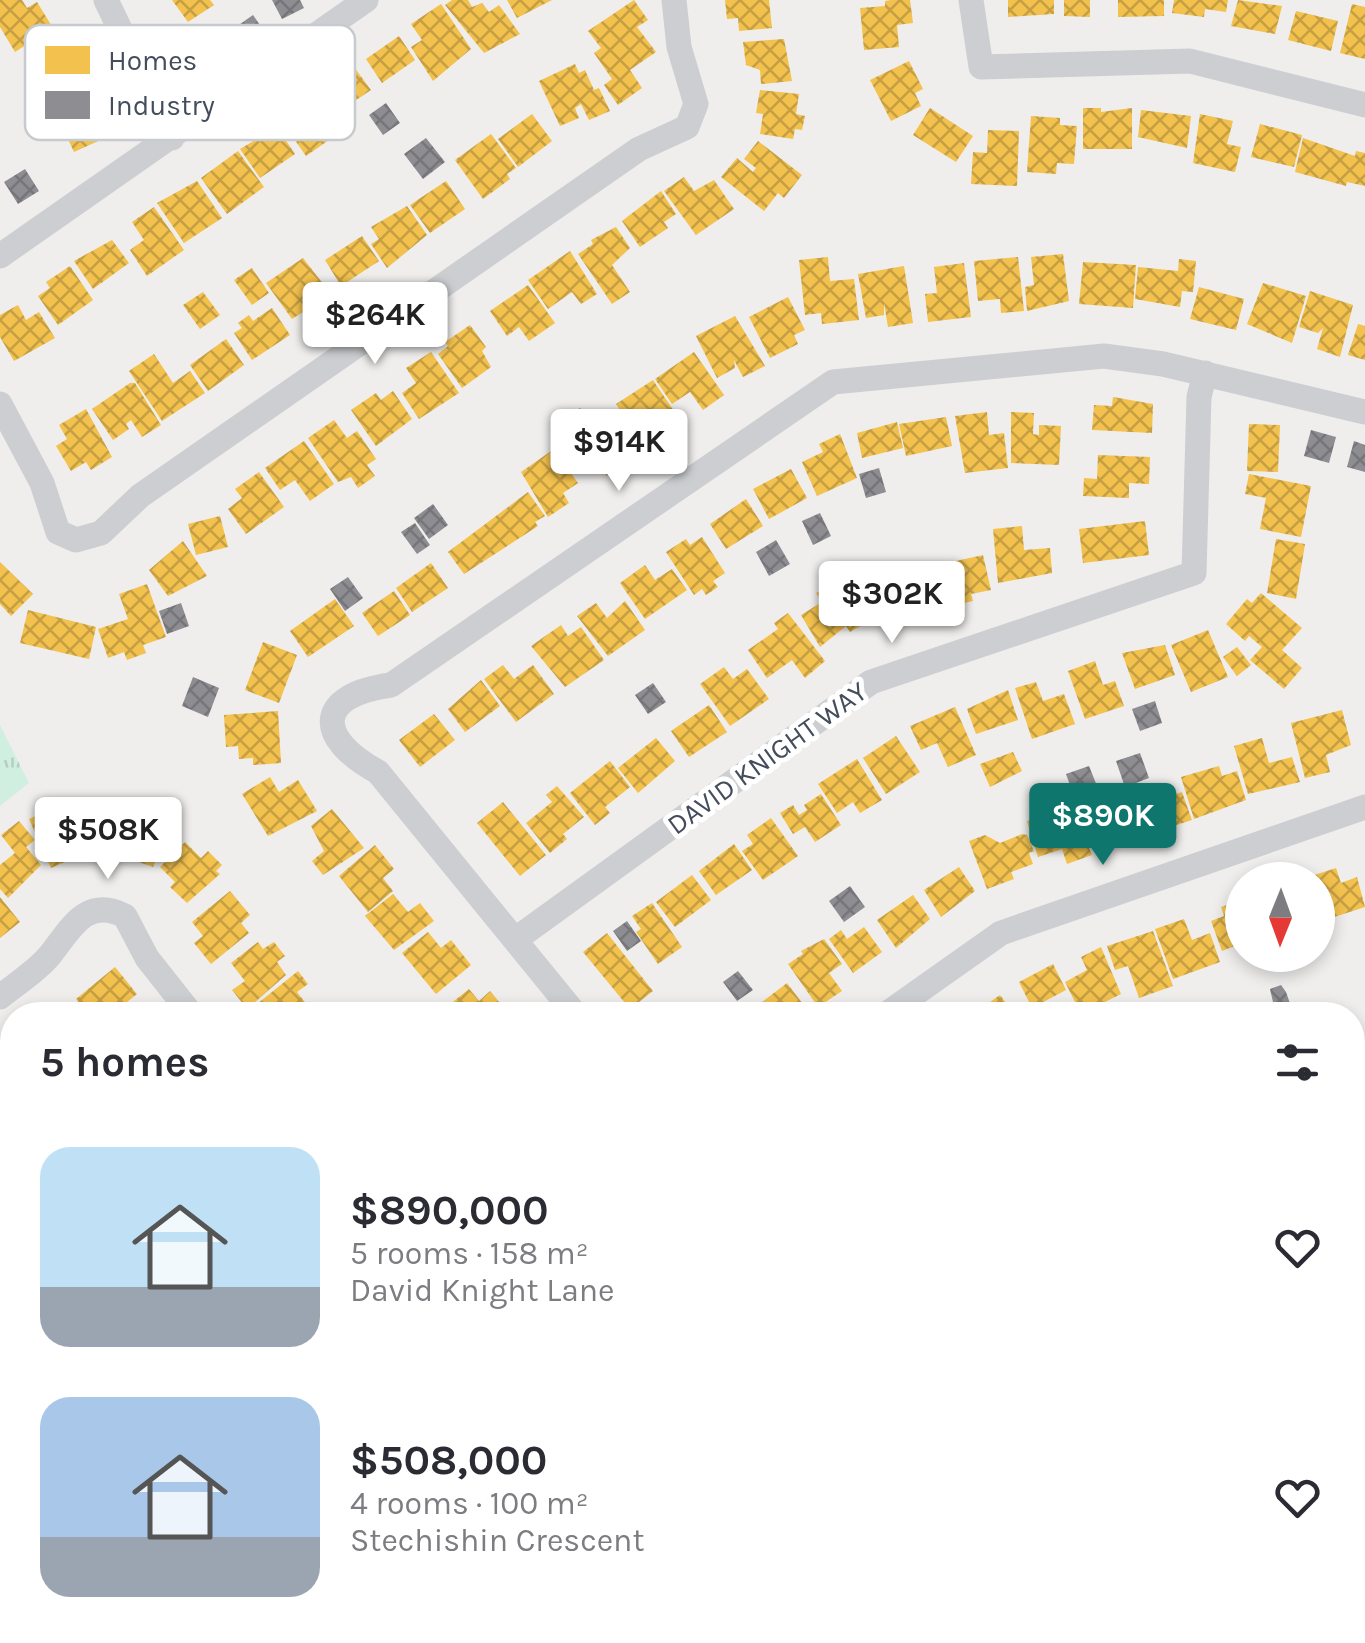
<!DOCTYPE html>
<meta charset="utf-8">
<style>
body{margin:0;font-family:Karla,sans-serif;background:#f7f7f7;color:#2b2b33;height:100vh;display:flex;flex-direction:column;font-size:38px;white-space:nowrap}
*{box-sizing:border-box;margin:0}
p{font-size:32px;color:#7c7c81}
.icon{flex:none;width:55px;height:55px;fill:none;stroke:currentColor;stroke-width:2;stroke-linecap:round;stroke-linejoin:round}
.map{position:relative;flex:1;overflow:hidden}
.details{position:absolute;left:0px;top:1002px;width:1365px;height:642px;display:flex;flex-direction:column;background:#fff;border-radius:40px 40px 0 0;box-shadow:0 5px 15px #0003}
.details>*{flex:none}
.needle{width:65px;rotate:181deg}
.tools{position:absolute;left:1225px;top:862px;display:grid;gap:20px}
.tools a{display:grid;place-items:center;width:110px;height:110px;border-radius:50%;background:#fff;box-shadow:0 5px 15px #0003;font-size:50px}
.price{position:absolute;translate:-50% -85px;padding:0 22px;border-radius:10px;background:#fff;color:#222;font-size:32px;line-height:65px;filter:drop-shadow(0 2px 5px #0008)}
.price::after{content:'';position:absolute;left:50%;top:60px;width:30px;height:22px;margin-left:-15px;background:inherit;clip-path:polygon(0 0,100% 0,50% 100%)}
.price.active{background:#0f766e;color:#fff}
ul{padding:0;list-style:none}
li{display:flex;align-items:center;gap:30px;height:250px;padding:0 40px}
li span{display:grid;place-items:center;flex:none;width:280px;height:200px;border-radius:30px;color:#555}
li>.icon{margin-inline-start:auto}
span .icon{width:120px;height:120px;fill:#fffc;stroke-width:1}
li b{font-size:42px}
h2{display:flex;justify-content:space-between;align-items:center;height:120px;padding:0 40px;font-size:42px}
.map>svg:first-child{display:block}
.grass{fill:url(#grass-tufts)}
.garden{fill:#d1efe0}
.homes{fill:url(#homes-cross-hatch)}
.industry{fill:url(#industry-cross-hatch)}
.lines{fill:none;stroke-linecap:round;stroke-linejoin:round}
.street{stroke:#ccced1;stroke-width:25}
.secondary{stroke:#cccfd3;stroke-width:38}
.labels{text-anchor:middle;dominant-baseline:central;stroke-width:10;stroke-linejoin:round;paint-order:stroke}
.street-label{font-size:28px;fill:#444d5b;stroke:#fff}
.key{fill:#fff;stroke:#c7cace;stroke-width:2.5}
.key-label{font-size:28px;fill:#444d5b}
</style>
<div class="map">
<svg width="1365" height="1643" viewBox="0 0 1365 1643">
<defs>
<pattern id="grass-tufts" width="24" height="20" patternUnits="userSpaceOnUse" patternTransform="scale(2.5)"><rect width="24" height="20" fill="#d1efe0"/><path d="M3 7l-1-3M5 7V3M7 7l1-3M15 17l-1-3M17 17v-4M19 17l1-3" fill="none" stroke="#b5cfc2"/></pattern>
<pattern id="homes-cross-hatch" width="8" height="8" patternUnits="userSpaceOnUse" patternTransform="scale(2.5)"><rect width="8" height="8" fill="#f2c14e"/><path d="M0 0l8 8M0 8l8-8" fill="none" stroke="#c69f44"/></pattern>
<pattern id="industry-cross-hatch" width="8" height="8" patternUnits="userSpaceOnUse" patternTransform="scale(2.5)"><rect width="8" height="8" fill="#8d8d92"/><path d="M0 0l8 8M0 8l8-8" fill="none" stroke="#75757a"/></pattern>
</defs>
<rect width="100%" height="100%" fill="#efeeed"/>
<path class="grass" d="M0 725 29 783 0 806Z
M759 1632 1314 1633V1643H746Z"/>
<path class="garden" d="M1048 1638 1365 1639V1643H1048Z"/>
<path class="homes" d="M0 0H22L27 8 37 2 53 28 15 52 0 27Z
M172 0H210L214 5 188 22Z
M452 0H468L472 7 482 3 489 12 499 5 520 34 484 53 445 5Z
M507 0H552L517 18Z
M634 0 648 20 637 27 656 52 630 70 642 88 618 105 604 85 612 79 594 53 601 48 588 31Z
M725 0H769L772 28 739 31 738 18 727 19Z
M891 0H910L913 23 897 25 899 47 864 50 860 8 885 6V1Z
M1008 0H1054V14L1008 17Z
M1064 0H1090V17L1064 16Z
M1118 0H1164V16L1118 17Z
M1174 0H1228L1226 12 1205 9 1204 17 1172 13Z
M1238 0 1282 6 1275 34 1231 26Z
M441 4 471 49 433 81 411 47 422 40 411 24Z
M1352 4 1365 7V59L1340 53Z
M1296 11 1338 21 1331 51 1288 40Z
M399 36 415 60 382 83 366 59Z
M784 39 792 81 761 84 760 70 746 65 743 42Z
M909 61 923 89 915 93 921 106 891 121 870 80Z
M575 64 579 73 585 70 594 90 599 88 610 111 589 120 581 104 575 108 579 118 560 126 539 81Z
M354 67 371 90 337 113 321 90Z
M104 86 114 108 97 116 107 137 74 152 54 109Z
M760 90 799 94 796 114 805 116 802 130 795 129 793 139 760 134 763 114 756 113Z
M319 92 345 129 306 156 292 136 307 125 296 108Z
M930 108 973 136 956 162 913 135Z
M1083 108H1101V112L1132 108V149H1083Z
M1141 110 1191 116 1187 148 1138 137Z
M532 114 552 141 518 167 498 139Z
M1200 114 1233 121 1227 144 1241 147 1235 172 1193 163Z
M1031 116 1060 118V125L1077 126 1074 164 1057 163 1056 174 1027 172Z
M1260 124 1302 135 1294 167 1251 157Z
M277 127 295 154 260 178 240 149Z
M988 130 1019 131 1017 186 971 184 973 152 987 153Z
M491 134 516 168 507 174 510 179 483 199 455 160Z
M1303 138 1355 156 1356 151 1365 153V186L1347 182 1346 186 1295 172Z
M758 141 802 175 784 198 778 193 764 211 721 177 737 158 753 172 756 168 744 159Z
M238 151 264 187 227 214 201 178Z
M684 177 694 191 714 180 734 209 696 235 664 191Z
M197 181 222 218 184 243 157 203Z
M446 181 465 209 430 233 410 205Z
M661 191 676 214 664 222 668 228 640 247 622 221Z
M407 206 427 235 387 268 371 244 379 239 371 227Z
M154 207 184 250 147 276 130 250 144 240 132 222Z
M616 227 630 248 612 265 630 292 612 304 578 254 593 244 591 240Z
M362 236 379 261 341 286 325 260Z
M112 240 129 263 93 289 74 261Z
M570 251 597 294 581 304 572 292 548 309 528 280Z
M1063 254 1069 301 1027 311 1025 287 1034 285 1031 257Z
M828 257 830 281 854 279 859 320 822 324 821 313 805 315 799 260Z
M1018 257 1024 311 1001 313 1000 299 978 301 974 261Z
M303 258 338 303 317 317 305 299 308 309 292 319 266 283Z
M1179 259 1196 261 1193 292 1182 291 1180 307 1135 299 1138 267 1178 271Z
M1083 262 1136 265 1133 308 1079 304Z
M964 263 971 317 928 322 925 294 937 293 934 267Z
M70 266 93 300 58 325 38 296 50 288 46 282Z
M904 266 913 323 888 327 884 303V315L866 318 858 274Z
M252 268 269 293 252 305 234 280Z
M1263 283 1306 296 1292 343 1247 324Z
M528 285 555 323 529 341 519 327 507 336 490 311Z
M1199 287 1244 299 1236 330 1190 319Z
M1310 291 1353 305 1340 357 1317 349 1323 328 1318 333 1299 327Z
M203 292 220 315 200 329 183 305Z
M788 297 805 330 794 335 798 344 770 358 749 317Z
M18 305 26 320 39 312 55 338 14 361 0 337V315Z
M272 308 290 335 252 360 234 333 242 328 238 323 249 315 253 321Z
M735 316 765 366 743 377 734 360 735 368 717 378 696 336Z
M1358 324 1365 326V360L1348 355Z
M470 325 486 347 482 351 491 367 462 388 438 354 448 346 445 342Z
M226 339 244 365 208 391 190 365Z
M431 352 459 393 419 419 402 393 416 383 406 368Z
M694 352 724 395 703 410 690 392 672 404 655 379Z
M154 354 173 383 190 371 205 393 162 421 129 371Z
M653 380 682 423 662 435 650 417 632 429 616 404Z
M130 383H135L161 425 142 437 131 420 126 424 129 429 113 440 92 409Z
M393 391 412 419 376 446 351 410 376 393 381 400Z
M1113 397 1153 404 1152 433 1092 430 1094 405 1112 406Z
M86 409 112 457 91 470 86 462 71 471 56 446 67 439 59 425Z
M987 412 989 435 1004 433 1008 468 965 473 955 416Z
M1011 412 1034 413 1033 434 1039 435V425L1061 426 1059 465 1011 463Z
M946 417 952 446 906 456 899 424Z
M620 419 639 452 607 476 589 449 621 428 616 421Z
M334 420 347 438 357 431 376 459 367 465 375 476 358 488 351 477 338 482 308 438Z
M897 422 903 448 862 458 857 433Z
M1249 424 1280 425 1278 472 1247 471Z
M840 434 857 478 817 496 802 462 823 452 819 444Z
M304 441 334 484 310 501 295 480 280 490 265 468Z
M554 449 578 483 563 493 569 503 548 517 521 472Z
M1098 455 1150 457 1149 484 1129 483V498L1083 496 1084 478 1097 479Z
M791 469 807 498 769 519 753 489Z
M259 472 284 507 246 534 228 509 242 498 235 489Z
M1249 474 1311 486 1301 537 1260 529 1266 498 1245 494Z
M528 492 545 516 535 522 538 526 464 574 448 552Z
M746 499 763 526 726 549 710 524Z
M220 516 228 547 196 555 188 524Z
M1145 521 1149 555 1083 563 1079 529Z
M1022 526 1024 550 1050 548 1052 573 998 583 993 529Z
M702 537 725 573 713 581 718 587 706 595 702 589 694 595 666 552 686 539 690 545Z
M1276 539 1305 544 1296 599 1267 593Z
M183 541 207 576 168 596 149 570Z
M983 555 991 590 971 594 973 601 943 608 933 566Z
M0 562 33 594 11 616 0 604Z
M431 563 448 588 412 612 396 588Z
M645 565 655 580 672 569 687 590 645 619 620 583Z
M914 570 930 615 900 625 896 611 881 616 870 585Z
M147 584 166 637 143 645 146 653 127 660 124 652 108 658 98 629 128 619 119 594Z
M832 584 838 593 852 585 873 619 850 632 846 626 820 647 801 615 822 602 816 593Z
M394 591 410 615 378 636 362 613Z
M1261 593 1302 628 1282 650 1302 668 1284 689 1250 660 1262 647 1249 636 1245 641 1226 624 1247 599 1252 603Z
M335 599 354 626 308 657 290 631Z
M625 601 645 630 608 656 577 616 596 603 607 618Z
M28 610 96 627 89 659 20 643Z
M788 613 825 661 805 678 792 660 767 678 748 650 778 629 774 623Z
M561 625 568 636 581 627 604 660 565 687 531 646Z
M1208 630 1228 677 1191 692 1171 645Z
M263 642 297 655 279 703 245 690Z
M1165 645 1175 675 1135 689 1122 653Z
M1237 647 1251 665 1237 676 1223 657Z
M1095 661 1103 685 1115 681 1124 706 1085 719 1068 671Z
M503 665 514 679 533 665 554 694 516 722 484 679Z
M724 667 733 679 747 669 769 699 730 726 700 684Z
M481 680 500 706 465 732 448 709Z
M1036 682 1043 701 1064 694 1075 724 1032 739 1015 688Z
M1008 690 1018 720 976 734 967 709Z
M709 705 727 732 689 757 671 731Z
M955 707 976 755 948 767 937 743 921 750 910 726Z
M1342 710 1351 745 1326 755 1330 772 1305 778 1291 723Z
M278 711 281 763 253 765V758L239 759 238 746 226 747 224 715Z
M434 714 455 740 420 767 399 740Z
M896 736 920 772 886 794 863 758Z
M656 738 675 761 638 793 618 768Z
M1262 738 1269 763 1292 757 1300 782 1248 794 1234 746Z
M1013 752 1022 771 990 787 980 764Z
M857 759 882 800 860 813 853 802 837 813 818 784Z
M610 761 630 787 605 807 610 813 595 825 570 793Z
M1219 766 1222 776 1237 771 1246 800 1194 819 1181 777Z
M270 777 279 792 298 780 317 811 268 836 242 794Z
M557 786 584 817 563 834 567 839 550 853 526 823 552 802 546 795Z
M1182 792 1192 820 1149 834 1139 806Z
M821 794 841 825 815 842 805 827 793 834 780 813 793 805 799 815 807 810 804 805Z
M122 797 150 808 141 834 163 842 153 867 103 849Z
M73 799 87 830 69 837 78 856 51 868 29 819Z
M503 802 546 855 520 876 477 823Z
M1071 806 1092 855 1067 864 1062 849 1038 857 1027 821Z
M1132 807 1141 837 1099 848 1090 820Z
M332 809 364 848 323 875 312 861 324 851 311 826Z
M771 818 798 856 763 880 742 851 753 844 747 835Z
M19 821 35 840 26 847 41 865 8 898 0 889V865L15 853 1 835Z
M1022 834 1027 835 1034 851 1029 853 1033 864 1011 872 1014 879 987 889 969 841 985 835 1000 843Z
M185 842 201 858 208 851 222 865 216 871 220 874 187 903 170 887 175 882 160 867Z
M734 844 752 870 716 895 699 871Z
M375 845 394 869 383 878 393 891 368 912 339 876Z
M959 867 975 891 941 917 924 890Z
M1336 868 1341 883 1357 877 1365 907 1322 921 1318 880 1302 879Z
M692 875 711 900 675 927 656 902Z
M230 891 250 915 241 923 249 933 211 964 194 943 203 936 192 922Z
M393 894 408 912 420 903 434 921 394 950 365 916Z
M913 895 930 919 896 948 877 920Z
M0 897 20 922 0 938Z
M1242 900V943L1222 951 1211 921 1224 916 1221 907Z
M652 903 682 947 658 964 636 932 641 929 632 916Z
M1184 919 1192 940 1210 933 1220 962 1173 979 1155 929Z
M864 927 882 952 853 973 829 939 841 930 847 939Z
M1153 931 1173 986 1139 998 1128 966 1115 970 1107 946Z
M428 932 441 948 451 940 471 965 436 994 402 953Z
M607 933 653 991 630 1009 583 952Z
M824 939 842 964 829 973 842 991 818 1007 788 964 803 954 801 951Z
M258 942 263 949 274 942 285 956 277 962 286 975 247 1009 232 990 245 981 231 963Z
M1101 947 1121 994 1081 1014 1065 982 1087 970 1081 957Z
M1053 964 1066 990 1032 1008 1019 982Z
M115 967 137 994 111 1015H90L76 999Z
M298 971 308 984 297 992 315 1015H265L257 1004Z
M787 983 809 1012 757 1015 753 1009Z
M469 989 479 1001 490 991 510 1015H449L444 1009Z
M1000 995 1015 1015H978L976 1012Z
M12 1053V1093L0 1078V1063Z
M0 1091 12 1106V1119L0 1129Z
M12 1222V1278L0 1263V1232Z
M1352 1394 1365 1457V1480L1352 1483Z
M19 1632H59V1643H18Z
M420 1632H449L451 1637 425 1643Z"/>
<path class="industry" d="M272 0H300L304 8 282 19Z
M253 15 267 35 247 49 233 29Z
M386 103 400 123 383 135 369 115Z
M426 138 445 162 423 179 404 154Z
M25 169 39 191 18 204 4 182Z
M580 408 595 429 574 444 559 423Z
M1311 430 1336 437 1329 463 1304 456Z
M1354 441 1365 445V472L1347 467Z
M879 468 886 492 866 498 859 474Z
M433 504 448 525 429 539 414 518Z
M820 513 831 536 813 545 802 521Z
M415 523 430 545 417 554 401 532Z
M776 540 790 564 769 576 756 552Z
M348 577 363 598 345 611 330 589Z
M181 603 189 626 167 634 159 611Z
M193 677 219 688 208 717 182 706Z
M653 683 666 702 648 714 635 695Z
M1155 701 1162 723 1140 731 1132 709Z
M1140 753 1149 778 1125 787 1116 761Z
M1089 766 1099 791 1075 799 1066 774Z
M850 886 865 907 844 922 829 901Z
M627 921 641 941 627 951 613 931Z
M738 971 753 990 737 1001 723 982Z
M1281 985 1286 992 1294 1015H1276L1270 989Z"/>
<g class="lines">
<path class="street" d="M106 0 172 138
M971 0 981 67 1190 61 1365 105
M0 256 366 0
M0 404 42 483 58 532 76 540 101 533 140 496 639 149 687 127 696 104 679 47 674 0
M516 939 871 682 1194 573 1199 397 1205 373
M0 997C16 984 37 971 50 955 71 929 86 896 125 916L147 958 192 1015
M576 1015 378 772C314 737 316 695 391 685L833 382 1104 356 1163 364 1365 412
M885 1015 1001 933 1365 807
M0 1353 12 1343"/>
<path class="secondary" d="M1352 1108 1365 1104
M524 1643 537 1632"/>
</g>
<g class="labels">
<g class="street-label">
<text transform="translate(767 758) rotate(-36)">DAVID KNIGHT WAY</text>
</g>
</g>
<rect x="25" y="25" width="330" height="115" rx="15" class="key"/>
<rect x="45" y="46" width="45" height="28" fill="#f2c14e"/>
<rect x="45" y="91" width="45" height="28" fill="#8d8d92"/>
<g class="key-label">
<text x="108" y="70">Homes</text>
<text x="108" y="115">Industry</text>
</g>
</svg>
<div class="tools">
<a><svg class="needle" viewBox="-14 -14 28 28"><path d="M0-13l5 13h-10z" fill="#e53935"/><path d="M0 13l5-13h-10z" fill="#7c7c81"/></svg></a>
</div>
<b class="price" style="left:375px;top:367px">$264K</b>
<b class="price" style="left:619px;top:494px">$914K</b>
<b class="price" style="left:892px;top:646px">$302K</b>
<b class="price active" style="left:1103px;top:868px">$890K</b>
<b class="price" style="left:108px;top:882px">$508K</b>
<section class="details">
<h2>5 homes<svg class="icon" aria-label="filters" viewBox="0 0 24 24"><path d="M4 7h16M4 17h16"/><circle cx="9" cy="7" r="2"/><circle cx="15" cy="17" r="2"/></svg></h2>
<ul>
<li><span style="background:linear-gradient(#bfe0f5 70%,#9aa5b1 0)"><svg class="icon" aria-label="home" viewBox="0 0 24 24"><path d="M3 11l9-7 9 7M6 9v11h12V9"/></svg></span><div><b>$890,000</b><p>5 rooms · 158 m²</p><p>David Knight Lane</p></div><svg class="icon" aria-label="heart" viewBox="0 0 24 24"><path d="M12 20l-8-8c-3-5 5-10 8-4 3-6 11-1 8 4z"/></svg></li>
<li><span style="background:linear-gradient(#a9c7e8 70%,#9aa5b1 0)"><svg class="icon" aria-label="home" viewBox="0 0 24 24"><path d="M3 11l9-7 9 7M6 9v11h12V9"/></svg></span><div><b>$508,000</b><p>4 rooms · 100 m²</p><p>Stechishin Crescent</p></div><svg class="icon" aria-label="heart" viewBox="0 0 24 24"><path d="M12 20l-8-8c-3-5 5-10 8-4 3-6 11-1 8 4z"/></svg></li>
</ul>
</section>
</div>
